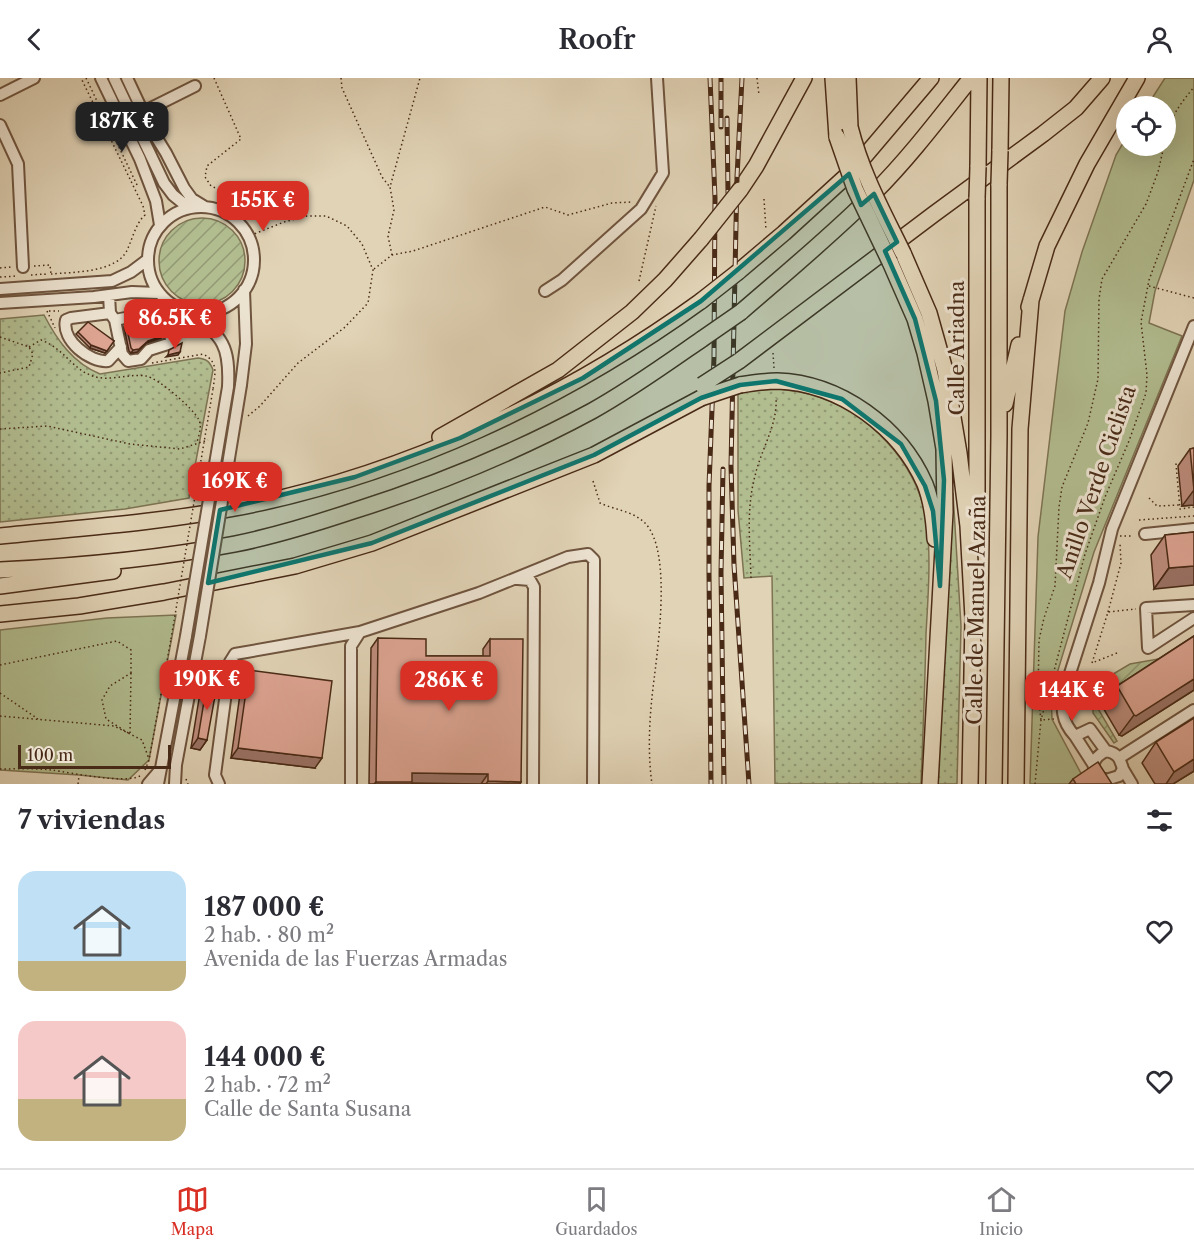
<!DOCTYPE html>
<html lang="es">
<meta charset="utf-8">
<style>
body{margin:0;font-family:"Libre Caslon Text",serif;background:#f7f7f7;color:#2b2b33;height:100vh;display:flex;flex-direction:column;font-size:22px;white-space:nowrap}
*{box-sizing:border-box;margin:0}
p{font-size:20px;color:#7c7c81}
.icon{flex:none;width:33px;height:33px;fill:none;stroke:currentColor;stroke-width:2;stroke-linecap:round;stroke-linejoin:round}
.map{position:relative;height:706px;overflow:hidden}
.panel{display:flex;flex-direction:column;background:#fff;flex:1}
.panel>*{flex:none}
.tools{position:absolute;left:1116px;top:18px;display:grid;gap:12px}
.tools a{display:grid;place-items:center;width:60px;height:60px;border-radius:50%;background:#fff;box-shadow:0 6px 24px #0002;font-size:30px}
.scale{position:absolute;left:18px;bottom:15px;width:153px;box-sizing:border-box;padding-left:6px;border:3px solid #492a16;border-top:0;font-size:16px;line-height:21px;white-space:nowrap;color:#492a16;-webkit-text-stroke:4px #ece2d0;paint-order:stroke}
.price{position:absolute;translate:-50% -51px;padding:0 14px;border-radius:12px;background:#d93025;color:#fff;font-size:20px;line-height:39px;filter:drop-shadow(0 2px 3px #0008)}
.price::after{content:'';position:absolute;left:50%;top:36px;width:18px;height:14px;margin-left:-9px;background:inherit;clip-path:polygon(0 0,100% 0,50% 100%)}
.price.current{background:#222;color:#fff}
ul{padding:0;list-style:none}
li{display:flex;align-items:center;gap:18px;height:150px;padding:0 18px}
li span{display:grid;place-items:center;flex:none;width:168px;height:120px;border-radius:18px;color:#555}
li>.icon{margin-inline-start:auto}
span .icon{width:72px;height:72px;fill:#fffc;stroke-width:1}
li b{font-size:26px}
h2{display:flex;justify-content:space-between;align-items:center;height:72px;padding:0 18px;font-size:26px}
header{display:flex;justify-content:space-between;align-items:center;height:78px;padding:0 18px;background:#fff;font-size:27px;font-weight:600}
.tab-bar{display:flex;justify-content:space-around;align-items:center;height:84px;border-top:2px solid #e1e1e2;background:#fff;font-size:16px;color:#7c7c81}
.tab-bar a{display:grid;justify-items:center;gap:3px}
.tab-bar .current{color:#d93025}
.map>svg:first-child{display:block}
.grass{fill:url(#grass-dots);stroke:#7d7352;stroke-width:1.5}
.park{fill:#b1bc8f;stroke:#7d7352;stroke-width:1.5}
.garden{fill:url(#garden-furrows);stroke:#7d7352;stroke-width:1.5}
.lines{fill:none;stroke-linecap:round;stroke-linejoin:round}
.minor-casing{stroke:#6f543e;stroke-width:14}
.highway-casing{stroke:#492a16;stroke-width:18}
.path{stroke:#492a16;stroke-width:1.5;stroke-dasharray:1.5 3;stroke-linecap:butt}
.minor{stroke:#ece2d0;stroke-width:10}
.highway{stroke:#e1d3b6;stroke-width:15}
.rail-casing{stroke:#492a16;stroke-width:5}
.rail{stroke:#ece2d0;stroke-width:3;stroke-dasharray:9;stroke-linecap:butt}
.minor-bridge-casing{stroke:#6f543e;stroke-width:14;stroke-linecap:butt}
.highway-bridge-casing{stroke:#492a16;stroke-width:18;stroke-linecap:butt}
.path-bridge{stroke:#492a16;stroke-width:1.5;stroke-dasharray:1.5 3;stroke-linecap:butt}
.minor-bridge{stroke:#ece2d0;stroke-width:10}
.highway-bridge{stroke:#e1d3b6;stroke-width:15}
.wall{fill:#be8d7e;stroke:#492a16;stroke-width:1.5}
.shaded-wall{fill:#9b7366;stroke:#492a16;stroke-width:1.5}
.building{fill:#dda492;stroke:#492a16;stroke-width:1.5}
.marked{fill:#0f766e;fill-opacity:0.2;stroke:#0f766e;stroke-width:4.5;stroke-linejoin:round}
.labels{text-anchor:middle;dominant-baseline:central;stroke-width:6;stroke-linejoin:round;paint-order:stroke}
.street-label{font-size:21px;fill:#492a16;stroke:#ece2d0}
</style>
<header><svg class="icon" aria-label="back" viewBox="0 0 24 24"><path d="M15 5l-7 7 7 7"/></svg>Roofr<svg class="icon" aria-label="person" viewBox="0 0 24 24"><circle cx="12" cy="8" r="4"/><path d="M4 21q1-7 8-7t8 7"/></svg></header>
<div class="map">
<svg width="1194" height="706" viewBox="0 0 1194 706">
<defs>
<pattern id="grass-dots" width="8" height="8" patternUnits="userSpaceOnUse" patternTransform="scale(1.5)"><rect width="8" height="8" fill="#b1bc8f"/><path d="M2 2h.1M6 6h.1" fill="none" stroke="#929974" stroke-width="1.8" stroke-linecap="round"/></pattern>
<pattern id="garden-furrows" width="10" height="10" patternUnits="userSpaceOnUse" patternTransform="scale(1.5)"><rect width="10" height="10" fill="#b1bc8f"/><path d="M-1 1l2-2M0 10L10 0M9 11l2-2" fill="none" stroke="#929974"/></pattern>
</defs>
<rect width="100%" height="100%" fill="#e1d3b6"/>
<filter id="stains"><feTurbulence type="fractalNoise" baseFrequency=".00333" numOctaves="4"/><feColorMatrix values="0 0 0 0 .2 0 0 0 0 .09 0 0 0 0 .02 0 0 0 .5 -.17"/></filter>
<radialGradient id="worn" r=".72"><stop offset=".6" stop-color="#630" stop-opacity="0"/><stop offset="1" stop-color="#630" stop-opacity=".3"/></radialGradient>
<path class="grass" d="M44 237C57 262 73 285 100 296L198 280C207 281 210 284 213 292L189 420 125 431 0 444V241Z
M781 311C791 313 802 314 812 317 870 333 919 387 927 446 931 482 928 520 926 556 925 606 923 656 921 706H775L772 498 744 500 738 432V315L754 312Z
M953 415 961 548 957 706H938L948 452Z"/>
<path class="park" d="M1165 0H1194V102L1155 213 1149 245 1182 258 1094 474 1051 615 1052 641 1084 701 1077 706H1030L1038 459 1065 233 1082 174 1116 77 1126 60V68H1166V28H1147Z
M176 537 149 682 128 702 79 697 0 692V552L107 540Z"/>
<path class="garden" d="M159 183a43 43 0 1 1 86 0a43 43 0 1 1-86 0Z
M1158 581 1162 587 1097 629 1117 663 1114 665 1093 635V608L1130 586Z"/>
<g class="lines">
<g class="minor-casing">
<path id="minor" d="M101 0 140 81 156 123 160 147
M114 0 164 105 173 117 189 130
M127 0 150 49 166 75 184 110 192 121 205 129
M0 17 34 0
M143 34 195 8
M0 47 18 86 23 189
M148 182a53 53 0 1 1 106 0a53 53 0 1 1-106 0Z
M0 211 112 203 131 194 147 182
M545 213 562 202 641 131 663 95 657 0
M109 217 110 235 115 242C140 237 146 236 170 246L174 239 173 227
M0 225 94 219 132 214 158 215
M110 235 71 240 66 242C61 262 90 285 108 283L121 269
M191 235C223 259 230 268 228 309
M115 242 122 276 128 283 141 281 149 272 171 265 170 246
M241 307 246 266 244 212
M1145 456 1194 451
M518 501 530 502 534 509 533 706
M1194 527 1146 530 1148 570 1194 540
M1075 658C1061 643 1061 630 1065 611L1099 505 1112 451 1194 248
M1119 680 1194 632
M1093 686 1075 658 1090 651 1106 673C1118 675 1120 681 1123 691L1119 698 1106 702C1089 695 1090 681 1106 673
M1123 691 1132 706
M148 706 160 692
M158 706 186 558
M175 706 176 687 200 558
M219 706 215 697 230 584 235 576 360 554 479 515 568 479 588 476 594 482V496L593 706
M351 706V568L360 554"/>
</g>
<g class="highway-casing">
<path id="highway" d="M833 0 837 59
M848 0 850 49
M1000 73 1001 0
M978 89 979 0
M740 112 756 88 804 0
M903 175 929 235 945 292 959 375 968 448 973 540 970 706
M890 184 915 241 925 275 936 323 944 371 945 434 930 706
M738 194 784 155 853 92 931 0
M1029 229 1047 168 1087 86 1137 0
M741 234C786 195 832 157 874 115 909 80 940 39 971 0
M739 283 934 136 1043 56 1076 30 1102 0
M740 307C752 305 765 303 777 303 840 305 900 349 925 406 932 424 934 442 935 461
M1005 326 1019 267
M440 359 558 292 632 234 665 202 701 161
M977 456V120
M0 458C78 450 157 445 235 430 402 398 564 322 701 223
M0 492C79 488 157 481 235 466 275 458 314 446 353 433 435 407 516 374 592 333 630 312 666 286 702 261
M0 508 113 493
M0 536 79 528 164 514 295 488 372 465 594 377 701 320
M994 706 999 358V106
M1016 706 1020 351 1031 222"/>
</g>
<path class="path" d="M86 0 138 109
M214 0 241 61 207 88 205 99 211 108 266 132 300 124 303 138
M341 0 342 10 382 99 389 108
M757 0 759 17
M1166 59C1170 39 1181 25 1194 9
M764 121 766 152
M392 177 388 158 394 132 390 109 420 0
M34 188 50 187 51 196
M0 190 11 189
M374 191 392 177 413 173 545 129 568 137 612 125 632 124
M51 196C73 194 119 195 128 170 133 159 136 145 145 137L143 128 81 0
M31 197 45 196V198
M0 199 17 198
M639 203 656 128
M1149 208 1194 220
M47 233 55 250
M49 233H59
M0 259 29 269 33 276 29 289 0 295
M29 269 41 262C63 270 71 289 90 297 108 305 127 295 146 298 158 300 193 330 199 342 202 349 199 357 197 364
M773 275 774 290
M152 285 203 276C219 284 215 296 213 311
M248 338 260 328 298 285 344 250 368 225 373 192 362 166 347 148 326 138H307L284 144 249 158
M0 351 47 348 130 366 180 371 208 362
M1181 386H1176L1180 431 1194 429
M593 403 600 425C615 432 633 433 645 445 674 475 656 580 652 619 649 648 648 678 652 706
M1149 420 1157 428 1179 427
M1139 442 1194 438
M1120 458H1133
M751 500C750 466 746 431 755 398 761 371 778 347 776 319
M1108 534 1121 485 1120 465
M1117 575 1092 585 1108 534 1136 531
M0 587 117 563 131 572V595
M131 595 130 656 106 641 102 622 110 608Z
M0 615 38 641
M0 638 114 648 142 662 149 681
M1054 641 1041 642 1038 618 1039 562 1044 540 1055 508 1059 429 1062 409 1088 345 1098 301 1099 221 1102 201 1146 126 1158 94 1164 68
M0 691C17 691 35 690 52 692 72 695 125 706 140 698
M145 692 149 682 171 561
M186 701 188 706
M78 706 79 698
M1035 706 1041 642 1085 476 1105 419 1129 363 1146 315 1147 297 1141 244 1149 202 1194 81"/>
<use href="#minor" class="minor"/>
<use href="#highway" class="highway"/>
<g class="rail-casing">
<path id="rail" d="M710 0 715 120 714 279 709 408V494L711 706
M742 0 737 99 731 388 734 487 749 706
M727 40 728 115
M721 49V0
M723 391 721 495 724 706"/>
</g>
<use href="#rail" class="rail"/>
<g class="minor-bridge-casing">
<path id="minor-bridge" d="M186 558 228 309
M200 558 241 307"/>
</g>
<g class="highway-bridge-casing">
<path id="highway-bridge" d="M850 49C862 96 882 132 903 175
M837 59 855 111 890 184
M999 106 1000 73
M977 120 978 89
M701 161 740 112
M701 223 738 194
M702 261 741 234
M702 307 739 283
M701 320 740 307"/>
</g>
<path class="path-bridge" d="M171 561 213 311"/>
<use href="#minor-bridge" class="minor-bridge"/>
<use href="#highway-bridge" class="highway-bridge"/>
</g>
<path class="wall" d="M126 246 136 249 163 258 161 260 146 265 137 274 131 275 129 273 124 249Z
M78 254 114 263 105 275 90 270 76 256Z
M1194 370V427L1182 428 1178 388 1190 371Z
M1194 454 1154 511 1151 477 1165 457Z
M1194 558V612L1122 658 1119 657 1102 628 1117 608Z
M378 560 426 578H483V571L490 561 521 704 520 706 412 705 411 706H369L371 570Z
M249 592 315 690 231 680 242 602Z
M207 605V662L200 672 191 670 200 615Z
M1194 640V693L1173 706H1155L1142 685 1156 664Z
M1073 701 1112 706H1069Z"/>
<path class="shaded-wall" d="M163 258 161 260 146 265 137 274 131 275 133 272 148 263Z
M91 267 107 273 105 275 90 270Z
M180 274 178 277 166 279 168 277Z
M1194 412V427L1182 428Z
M1194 488V507L1154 511 1169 490Z
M1194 601V612L1122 658 1119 657 1134 637Z
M198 660 207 662 200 672 191 670Z
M238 670 322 680 315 690 231 680Z
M1194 681V693L1173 706H1166L1174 694Z
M412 695 488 696 481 706 412 705 411 706H374L376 704Z
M488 703 521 704 520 706H486Z"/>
<path class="building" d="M88 244 114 263 107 273 91 267 78 254Z
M135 244 136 249 153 245 161 247 163 258 148 263 139 271 133 272 131 270 126 246Z
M182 265 180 274 168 277 169 272Z
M1194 370V412L1190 371Z
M1194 454V488L1169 490 1165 457Z
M1194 558V601L1136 638 1134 637 1117 608Z
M378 560 426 561V578H490V561H523L521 704 488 703V696L412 695V704H376Z
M249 592 332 603 322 680 238 670Z
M207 605 217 607 207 662 198 660Z
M1194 640V681L1174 694 1156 664Z
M1098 684 1112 706H1076L1073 701Z"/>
<path class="marked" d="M849 96 861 127 874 116 897 164 885 173 915 241 936 323 944 402 940 508 933 433 925 408 901 366 842 321 776 303 740 307 701 320 594 377 372 465 208 505 220 432 355 399 460 360 583 300 701 223Z"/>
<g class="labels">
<g class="street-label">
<text transform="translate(956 270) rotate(-90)">Calle Ariadna</text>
<text transform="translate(1096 404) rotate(-71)">Anillo Verde Ciclista</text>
<text transform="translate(976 532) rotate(-89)">Calle de Manuel Azaña</text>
</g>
</g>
<rect width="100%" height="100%" filter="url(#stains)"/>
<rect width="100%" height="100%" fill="url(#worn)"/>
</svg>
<div class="tools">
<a><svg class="icon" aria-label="locate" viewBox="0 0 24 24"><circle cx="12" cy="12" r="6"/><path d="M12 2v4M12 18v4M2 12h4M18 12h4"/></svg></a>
</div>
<div class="scale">100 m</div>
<b class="price current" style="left:122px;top:75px">187K €</b>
<b class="price" style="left:263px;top:154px">155K €</b>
<b class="price" style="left:175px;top:272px">86.5K €</b>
<b class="price" style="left:235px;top:435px">169K €</b>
<b class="price" style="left:207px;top:633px">190K €</b>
<b class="price" style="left:449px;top:634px">286K €</b>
<b class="price" style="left:1072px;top:644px">144K €</b>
</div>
<section class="panel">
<h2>7 viviendas<svg class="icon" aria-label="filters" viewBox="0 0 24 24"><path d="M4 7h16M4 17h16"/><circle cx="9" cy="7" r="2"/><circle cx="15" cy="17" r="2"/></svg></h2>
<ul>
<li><span style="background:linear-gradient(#bfe0f5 75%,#c2b280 0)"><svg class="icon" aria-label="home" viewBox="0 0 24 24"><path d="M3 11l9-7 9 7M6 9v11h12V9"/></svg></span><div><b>187 000 €</b><p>2 hab. · 80 m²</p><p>Avenida de las Fuerzas Armadas</p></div><svg class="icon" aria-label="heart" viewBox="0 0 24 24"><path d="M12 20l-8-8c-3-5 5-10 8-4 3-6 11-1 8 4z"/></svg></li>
<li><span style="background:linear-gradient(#f6c9c9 65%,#c2b280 0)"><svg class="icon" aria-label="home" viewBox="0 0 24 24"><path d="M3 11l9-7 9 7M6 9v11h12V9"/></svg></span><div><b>144 000 €</b><p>2 hab. · 72 m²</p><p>Calle de Santa Susana</p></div><svg class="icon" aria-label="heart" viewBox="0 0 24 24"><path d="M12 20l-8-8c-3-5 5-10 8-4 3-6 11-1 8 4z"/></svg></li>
</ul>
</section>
<nav class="tab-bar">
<a class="current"><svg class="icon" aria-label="map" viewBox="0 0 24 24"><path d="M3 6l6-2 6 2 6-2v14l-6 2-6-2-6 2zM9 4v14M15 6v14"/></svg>Mapa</a>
<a><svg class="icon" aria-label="saved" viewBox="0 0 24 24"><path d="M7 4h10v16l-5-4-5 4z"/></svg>Guardados</a>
<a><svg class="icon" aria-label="home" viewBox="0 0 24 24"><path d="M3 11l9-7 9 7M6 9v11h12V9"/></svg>Inicio</a>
</nav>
